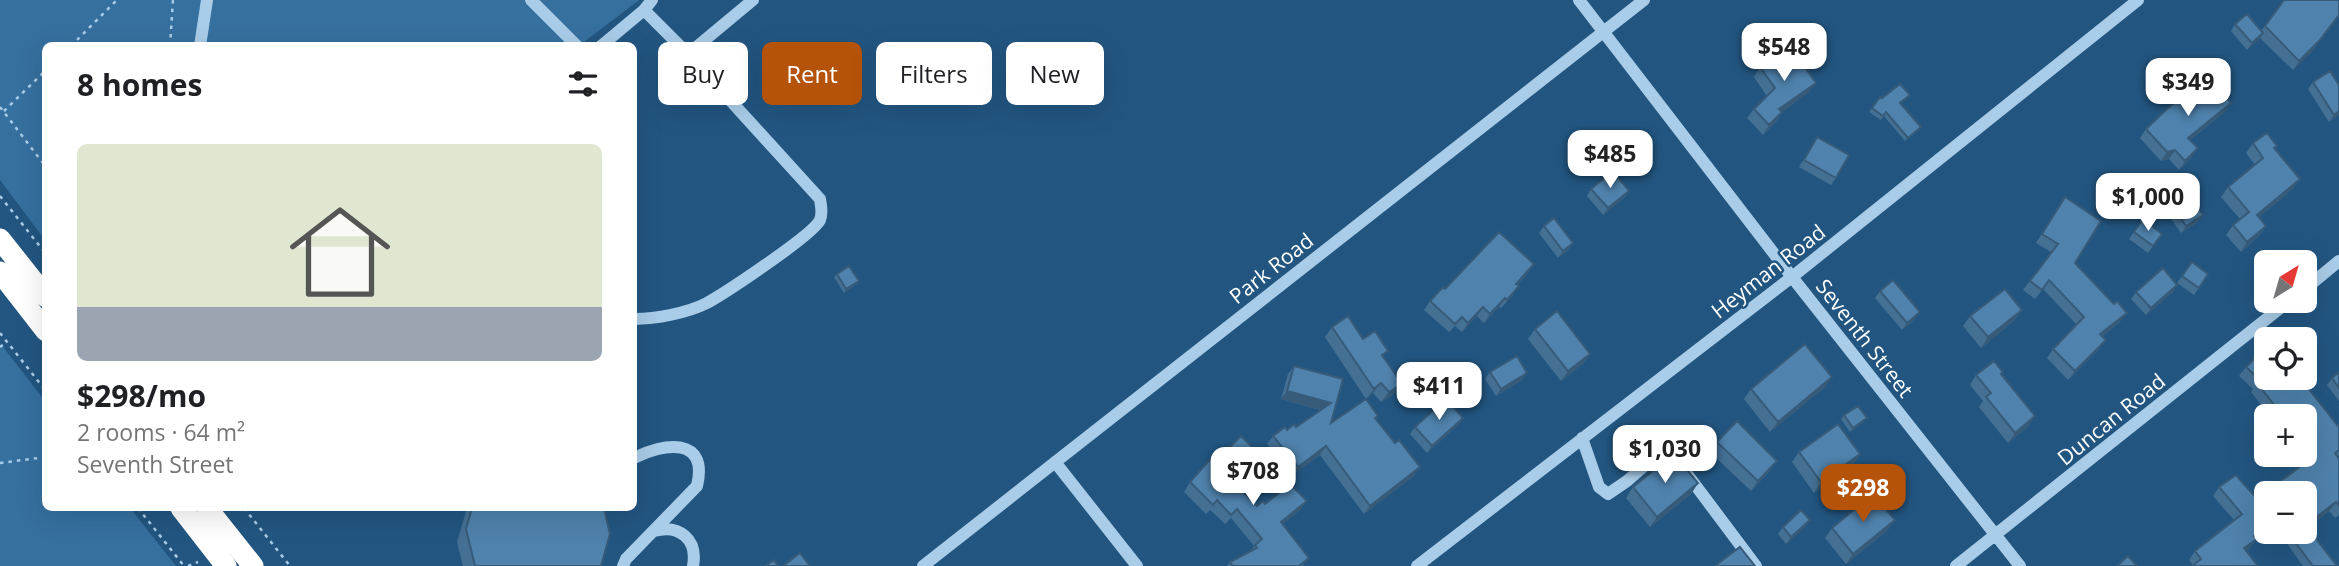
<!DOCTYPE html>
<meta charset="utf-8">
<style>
body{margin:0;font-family:"Open Sans",sans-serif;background:#f6f6f6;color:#202124;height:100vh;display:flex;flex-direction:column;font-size:26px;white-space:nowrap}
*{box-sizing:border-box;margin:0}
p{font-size:23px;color:#757577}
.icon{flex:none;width:38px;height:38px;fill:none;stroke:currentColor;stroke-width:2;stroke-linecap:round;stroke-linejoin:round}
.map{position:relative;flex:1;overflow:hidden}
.drawer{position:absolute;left:42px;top:42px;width:595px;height:469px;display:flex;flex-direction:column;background:#fff;border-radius:10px;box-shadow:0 7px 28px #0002}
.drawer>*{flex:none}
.hud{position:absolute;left:658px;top:42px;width:665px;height:63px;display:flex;gap:14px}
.needle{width:46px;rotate:37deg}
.controls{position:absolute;left:2254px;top:250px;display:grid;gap:14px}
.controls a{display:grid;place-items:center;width:63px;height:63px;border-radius:10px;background:#fff;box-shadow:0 7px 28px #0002;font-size:35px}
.price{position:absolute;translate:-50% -60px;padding:0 16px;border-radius:14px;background:#fff;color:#222;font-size:23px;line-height:46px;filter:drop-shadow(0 2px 4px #0008)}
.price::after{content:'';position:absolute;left:50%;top:42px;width:21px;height:16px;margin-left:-10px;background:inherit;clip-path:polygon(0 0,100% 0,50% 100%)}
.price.selected{background:#b45309;color:#fff}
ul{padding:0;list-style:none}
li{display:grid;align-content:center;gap:14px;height:371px;padding:0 35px}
li span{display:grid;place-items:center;height:217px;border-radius:10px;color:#555}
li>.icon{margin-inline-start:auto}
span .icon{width:126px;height:126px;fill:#fffc;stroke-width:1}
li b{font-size:30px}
h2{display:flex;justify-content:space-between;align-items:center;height:84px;padding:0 35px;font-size:30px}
.pill{padding:0 24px;border-radius:10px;background:#fff;box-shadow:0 7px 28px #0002;font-size:24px;line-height:63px}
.pill.selected{background:#b45309;color:#fff}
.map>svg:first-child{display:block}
.green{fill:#36709f}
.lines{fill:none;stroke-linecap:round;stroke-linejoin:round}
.path{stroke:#a9cce8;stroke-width:2.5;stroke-dasharray:3.5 5;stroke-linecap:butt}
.minor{stroke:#a9cce8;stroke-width:12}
.highway{stroke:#fff;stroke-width:21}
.wall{fill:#447094}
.shaded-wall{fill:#375b78}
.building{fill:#4f82ac;stroke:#375b78;stroke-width:2}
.labels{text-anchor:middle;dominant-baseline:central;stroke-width:5;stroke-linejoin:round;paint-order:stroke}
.street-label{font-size:21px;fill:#fff;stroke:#225681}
</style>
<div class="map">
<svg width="2339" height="566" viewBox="0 0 2339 566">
<rect width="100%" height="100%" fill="#225681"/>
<path class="green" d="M0 0H639L580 45 46 46 45 240 0 180Z
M0 343 45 401 46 508H130L176 566H0Z"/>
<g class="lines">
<path class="path" d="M71 46 117 0
M170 46 173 0
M0 107 46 167
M4 111 46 70
M0 196 46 254
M0 333 46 391
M0 347 7 342
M0 463 46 457
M138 508 184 566
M244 508 290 566
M188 566 198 562"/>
<path class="minor" d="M531 0 577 46
M652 0 644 10 688 54 753 0
M1579 0 1792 277 2020 566
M200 46 207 0
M601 46 644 10
M2305 289 2339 261
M634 319C656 319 687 313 707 303 725 293 813 235 820 220 823 213 821 206 820 199L688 54
M1582 438 1599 487 1608 494 1627 481 1659 453 1665 450 1672 454 1756 566
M1055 462 1137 566
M654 531C679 524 698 539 693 566
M623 566 626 559 697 486C709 436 663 443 634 458
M923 566 1644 0
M1417 566 1792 277 2138 0
M1956 566 2289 301"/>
<path class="highway" d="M0 239 46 297
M0 272 46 331
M181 508 226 566
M207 508 253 566"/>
</g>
<path class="wall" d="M2284 0 2339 16 2312 51 2293 70 2260 38 2247 50 2231 31 2235 24 2261 31Z
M1760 67 1809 92 1782 112 1776 122 1763 135 1747 118 1754 109 1767 96 1754 77Z
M2313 82 2339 115 2329 122 2308 89Z
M1880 97 1882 98H1907L1900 104 1918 130 1905 141 1884 116 1881 120 1869 112Z
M2225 112 2190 140 2192 157 2179 170 2169 159 2161 161 2140 138 2146 129Z
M1817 137 1836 178 1831 185 1799 167Z
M2253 143 2274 149 2293 189 2259 217 2266 226 2259 236 2241 252 2226 235 2233 225 2240 219 2221 197 2228 187 2255 165 2246 153Z
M1591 189 1629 191 1624 198 1603 215 1587 196Z
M2059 206 2075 263 2120 322 2102 337 2099 349 2068 380 2047 358 2053 349 2077 325 2043 289 2035 299 2023 290 2051 252 2036 243Z
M2175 210 2198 222 2181 233 2170 217Z
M2143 219 2162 234 2148 253 2129 239Z
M1544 226 1573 243 1568 250 1558 258 1539 233Z
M2192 262 2208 274 2194 295 2177 283Z
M1528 273 1517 285 1513 295 1501 308 1499 307 1484 323 1477 316 1462 332 1455 326 1449 332 1424 310 1430 301 1445 289Z
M837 274 857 284 844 293 834 277Z
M2177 285 2173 292 2146 315 2131 299 2136 292Z
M1880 291 1915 319 1902 330 1875 298Z
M1970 316 2015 320 1981 348 1963 326Z
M1332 327 1363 339 1384 357 1402 384 1394 394 1381 402 1373 393 1366 399 1378 416 1376 419 1414 476 1364 514 1320 455 1292 475 1267 444 1273 436 1296 427 1320 410 1281 399 1288 374 1294 366 1331 423 1366 399 1325 337Z
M1535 329 1590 354 1583 364 1561 381 1528 339Z
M2246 367H2266L2338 426 2339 425V455L2337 456 2339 459V515L2335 518 2329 511 2309 527 2305 522V494H2266V530L2256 538 2250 548 2193 565 2189 560 2195 551 2234 520 2213 496 2219 487 2257 499 2306 463 2300 455H2305V416H2270L2251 392 2253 389 2239 376Z
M1490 372 1527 373 1522 380 1496 396 1485 379Z
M2003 372 2001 374 2029 426 2008 443 1979 407 1983 401 1970 385 1976 375Z
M2339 372V401L2327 385 2332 378Z
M1832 377 1825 387 1770 432 1744 399 1751 389Z
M1844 415 1864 422 1850 432 1841 419Z
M1463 418 1458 425 1427 453 1410 434 1415 427Z
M1717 442 1770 471 1751 491 1710 452Z
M1799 452 1860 454 1853 465 1814 493 1792 462Z
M1218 459 1256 466 1237 486 1257 506 1265 504 1307 501 1300 510 1283 524 1304 566H1227L1230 562 1251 551 1254 546 1231 518 1225 524 1210 510 1206 514 1184 492 1190 482Z
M1698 483 1691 494 1650 527 1626 498 1633 487Z
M467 508H604L601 566H463L457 542Z
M1783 527H1805L1786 544 1778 534Z
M1832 528 1888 530 1846 564 1825 538Z
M2292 538 2337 566H2303L2288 545Z"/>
<path class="shaded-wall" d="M2339 16 2312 51 2293 70 2299 61Z
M2263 33 2259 40 2247 50 2252 43Z
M1816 83 1809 92 1773 119 1779 109Z
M2231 103 2225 112 2182 146 2188 138Z
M2339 111V115L2329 122 2334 115Z
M1782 112 1776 122 1763 135 1769 125Z
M2198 148 2192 157 2179 170 2185 161Z
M2175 150 2169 159 2161 161 2167 152Z
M2300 179 2293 189 2250 225 2257 215Z
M1629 191 1624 198 1603 215 1608 208Z
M2203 215 2198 222 2181 233 2186 226Z
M2266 226 2259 236 2241 252 2247 242Z
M1573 243 1568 250 1558 258 1563 251Z
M1534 264 1528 273 1509 292 1516 284Z
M859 281 857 284 844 293 846 289Z
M2177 285 2173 292 2146 315 2151 308Z
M1505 298 1499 307 1484 323 1490 314Z
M1483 307 1477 316 1462 332 1468 323Z
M2022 310 2015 320 1981 348 1988 337Z
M1920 312 1915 319 1902 330 1907 323Z
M2127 313 2120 322 2094 343 2100 334Z
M2106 340 2099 349 2068 380 2075 371Z
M1590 354 1583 364 1561 381 1568 371Z
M1527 373 1522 380 1496 396 1501 389Z
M1832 377 1825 387 1770 432 1778 422Z
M1381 383 1373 393 1366 399 1374 389Z
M1402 384 1394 394 1381 402 1389 392Z
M1287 391 1331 403 1325 411 1281 399Z
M2035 416 2029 426 2008 443 2015 433Z
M1463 418 1458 425 1427 453 1432 446Z
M1867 418 1864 422 1850 432 1853 428Z
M1326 446 1320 455 1292 475 1298 467Z
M1860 454 1853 465 1814 493 1821 482Z
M1262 457 1256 466 1229 494 1235 484Z
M1777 461 1770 471 1751 491 1758 481Z
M1420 467 1414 476 1364 514 1370 506Z
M1698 483 1691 494 1650 527 1657 517Z
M1307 501 1300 510 1274 531 1281 522Z
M2336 502 2329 511 2309 527 2315 518Z
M1810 520 1805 527 1786 544 1791 537Z
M1895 520 1888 530 1846 564 1853 554Z
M2266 526V530L2248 545 2254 536Z
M2257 539 2250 548 2238 557 2244 548Z"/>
<path class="building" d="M2284 0H2339V15L2319 41 2299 61 2265 26Z
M2247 14 2263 33 2252 43 2235 24Z
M1790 46 1816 83 1779 109 1782 112 1769 125 1754 109 1775 88 1760 67Z
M2330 71 2339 85V111L2334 115 2313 82Z
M2208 75 2231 103 2188 138 2198 148 2185 161 2175 150 2167 152 2146 129 2168 108Z
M1900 84 1910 95 1900 103 1921 127 1908 138 1886 112 1883 116 1872 108 1880 97 1882 98Z
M2267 133 2277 146 2274 148 2300 179 2257 215 2266 226 2247 242 2233 225 2249 212 2228 187 2263 158 2253 143Z
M1817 137 1849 155 1836 178 1804 160Z
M1613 171 1629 191 1608 208 1591 189Z
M2065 197 2101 221 2075 263 2114 304 2117 301 2127 313 2100 334 2106 340 2075 371 2053 349 2084 317 2049 280 2042 290 2030 281 2058 244 2042 234Z
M2192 199 2203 215 2186 226 2175 210Z
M1554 218 1573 243 1563 251 1544 226Z
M2143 219 2162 234 2153 246 2134 232Z
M1499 232 1534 264 1516 284 1519 286 1507 300 1505 298 1490 314 1483 307 1468 323 1462 317 1455 324 1430 301 1443 287 1445 289Z
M2192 262 2208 274 2199 288 2182 276Z
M849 266 859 281 846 289 837 274Z
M2163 268 2177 285 2151 308 2136 292Z
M1893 280 1920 312 1907 323 1880 291Z
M2005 289 2022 310 1988 337 1970 316Z
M1557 311 1590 354 1568 371 1535 329Z
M1348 316 1363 339 1375 331 1388 351 1382 355 1402 384 1389 392 1381 383 1374 389 1332 327Z
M1805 344 1832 377 1778 422 1751 389Z
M1517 356 1527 373 1501 389 1490 372Z
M2256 357 2266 367V378H2300L2338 426 2339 425V450L2335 453 2339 459V506L2336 502 2315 518 2305 505V494H2266V526L2254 536 2257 539 2244 548 2258 566H2192L2201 559 2195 551 2242 514 2219 487 2236 475 2257 499 2314 456 2305 444V416H2283L2257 383 2261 381 2246 367Z
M1994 361 2003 372 2001 374 2035 416 2015 433 1986 397 1991 393 1976 375Z
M1294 366 1343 379 1331 423 1366 399 1378 416 1375 418 1395 443 1399 440 1420 467 1370 506 1326 446 1298 467 1273 436 1285 427 1287 430 1294 424 1296 427 1331 403 1287 391Z
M2339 372V388L2332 378Z
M1446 399 1463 418 1432 446 1415 427Z
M1858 406 1867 418 1853 428 1844 415Z
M1737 421 1777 461 1758 481 1717 442Z
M1838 424 1860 454 1821 482 1799 452Z
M1241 436 1262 457 1235 484 1257 506 1263 501 1265 504 1290 484 1307 501 1281 522 1309 558 1299 566H1233L1230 562 1257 548 1255 545 1262 539 1237 509 1231 515 1217 500 1213 505 1190 482 1214 455 1218 459Z
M1674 454 1698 483 1657 517 1633 487Z
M1873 494 1895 520 1853 554 1832 528Z
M472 508H604L610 534 601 566H475L466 529Z
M1801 510 1810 520 1791 537 1783 527Z
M2307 527 2337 566H2313L2292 538 2300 532H2305V529Z
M1740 547 1755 566H1717L1716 565Z
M800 553 810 566H783Z
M2128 556 2137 566H2117Z
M774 560 778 566H765Z"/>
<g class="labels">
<g class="street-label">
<text transform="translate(1271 268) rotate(-38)">Park Road</text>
<text transform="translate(1768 271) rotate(-38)">Heyman Road</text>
<text transform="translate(1865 338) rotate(52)">Seventh Street</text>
<text transform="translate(2111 419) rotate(-39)">Duncan Road</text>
</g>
</g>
</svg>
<div class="controls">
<a><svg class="needle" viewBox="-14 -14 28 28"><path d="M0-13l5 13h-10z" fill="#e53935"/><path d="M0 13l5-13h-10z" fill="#757577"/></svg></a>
<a><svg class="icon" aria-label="locate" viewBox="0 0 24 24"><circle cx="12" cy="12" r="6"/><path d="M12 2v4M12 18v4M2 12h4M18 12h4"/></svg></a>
<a>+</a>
<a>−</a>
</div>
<b class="price" style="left:1784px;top:83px">$548</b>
<b class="price" style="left:2188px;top:118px">$349</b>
<b class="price" style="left:1610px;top:190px">$485</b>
<b class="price" style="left:2148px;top:233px">$1,000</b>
<b class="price" style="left:1439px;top:422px">$411</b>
<b class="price" style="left:1665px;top:485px">$1,030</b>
<b class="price" style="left:1253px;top:507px">$708</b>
<b class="price selected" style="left:1863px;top:524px">$298</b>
<div class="hud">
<a class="pill">Buy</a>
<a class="pill selected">Rent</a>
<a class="pill">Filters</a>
<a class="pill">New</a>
</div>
<section class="drawer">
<h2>8 homes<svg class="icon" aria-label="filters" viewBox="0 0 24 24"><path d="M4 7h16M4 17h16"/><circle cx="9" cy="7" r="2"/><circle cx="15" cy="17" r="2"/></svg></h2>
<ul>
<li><span style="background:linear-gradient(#dfe7d0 75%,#9aa5b1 0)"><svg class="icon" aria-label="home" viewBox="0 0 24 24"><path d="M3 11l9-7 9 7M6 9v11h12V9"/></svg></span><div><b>$298/mo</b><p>2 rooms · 64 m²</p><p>Seventh Street</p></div></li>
</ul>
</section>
</div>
